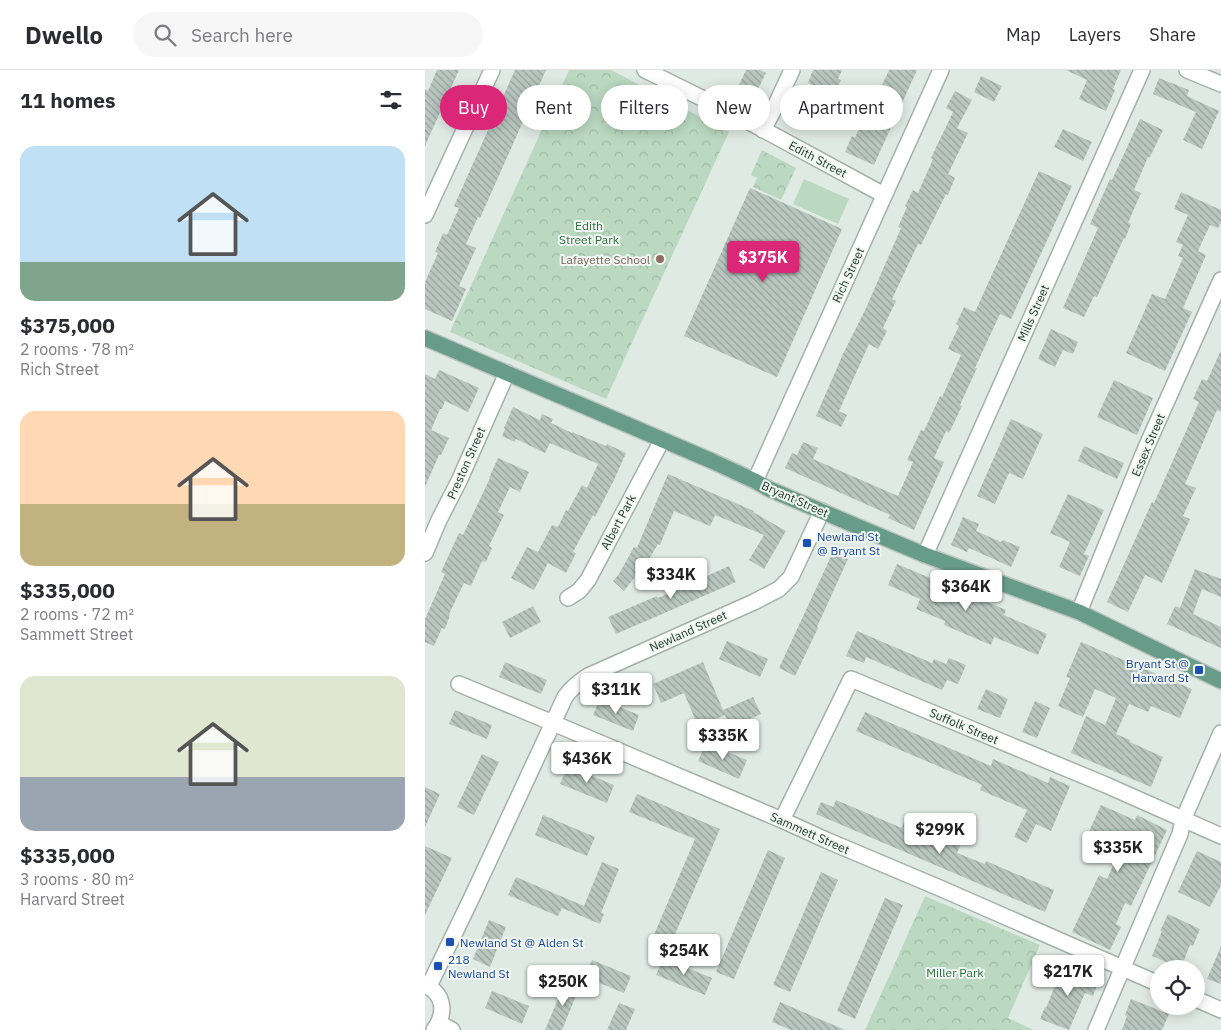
<!DOCTYPE html>
<meta charset="utf-8">
<style>
body{margin:0;font-family:"IBM Plex Sans",sans-serif;background:#f7f7f7;color:#2b2b33;height:100vh;display:flex;flex-direction:column;font-size:19px;white-space:nowrap}
*{box-sizing:border-box;margin:0}
p{font-size:16px;color:#7c7c81}
.icon{flex:none;width:28px;height:28px;fill:none;stroke:currentColor;stroke-width:2;stroke-linecap:round;stroke-linejoin:round}
.map{position:relative;flex:1;overflow:hidden}
.drawer{display:flex;flex-direction:column;background:#fff;width:425px}
.drawer>*{flex:none}
.top-card{position:absolute;left:15px;top:15px;width:475px;height:45px;display:flex;gap:10px}
.tools{position:absolute;left:725px;top:890px;display:grid;gap:10px}
.tools a{display:grid;place-items:center;width:55px;height:55px;border-radius:50%;background:#fff;box-shadow:0 2px 12px #0003;font-size:25px}
.price{position:absolute;translate:-50% -42px;padding:0 11px;border-radius:5px;background:#fff;color:#222;font-size:16px;line-height:32px;filter:drop-shadow(0 1px 2px #0008)}
.price::after{content:'';position:absolute;left:50%;top:30px;width:15px;height:11px;margin-left:-8px;background:inherit;clip-path:polygon(0 0,100% 0,50% 100%)}
.price.selected{background:#db2777;color:#fff}
ul{padding:0;list-style:none}
li{display:grid;align-content:center;gap:10px;height:265px;padding:0 20px}
li span{display:grid;place-items:center;height:155px;border-radius:15px;color:#555}
li>.icon{margin-inline-start:auto}
span .icon{width:90px;height:90px;fill:#fffc;stroke-width:1}
li b{font-size:21px}
h2{display:flex;justify-content:space-between;align-items:center;height:60px;padding:0 20px;font-size:21px}
.tag{padding:0 18px;border-radius:22px;background:#fff;box-shadow:0 2px 12px #0003;font-size:18px;line-height:45px}
.tag.selected{background:#db2777;color:#fff}
header{display:flex;align-items:center;gap:30px;box-sizing:border-box;height:70px;padding:0 25px;background:#fff;border-bottom:1px solid #e1e1e2}
header strong{font-size:24px}
nav{display:flex;gap:28px;margin-inline-start:auto;font-size:18px}
.search{width:350px;height:45px;background:#f7f7f7;display:flex;align-items:center;gap:12px;box-sizing:border-box;padding:0 18px;border-radius:28px;color:#7c7c81;font-size:19px}
main{display:flex;flex:1;min-height:0}
.map>svg:first-child{display:block}
.green{fill:#bad9c0}
.park{fill:url(#park-crowns)}
.building{fill:url(#building-back-hatch)}
.lines{fill:none;stroke-linecap:round;stroke-linejoin:round}
.minor-casing{stroke:#a3b1ab;stroke-width:18}
.major-casing{stroke:#bdc4c1;stroke-width:18}
.minor{stroke:#fff;stroke-width:15}
.major{stroke:#689c8a;stroke-width:15}
.education-dot{fill:#8d6e63;stroke:#f0f7f3;stroke-width:2}
.transit-dot{fill:#1a4fb4;stroke:#f0f7f3;stroke-width:2}
.labels{text-anchor:middle;dominant-baseline:central;stroke-width:4;stroke-linejoin:round;paint-order:stroke}
.street-label{font-size:12px;fill:#223931;stroke:#f0f7f3}
.park-label{font-size:12px;fill:#306c42;stroke:#f0f7f3}
.education-label{font-size:12px;fill:#785e54;stroke:#f0f7f3;text-anchor:end}
.transit-label{font-size:12px;fill:#164399;stroke:#f0f7f3;text-anchor:start}
</style>
<header>
<strong>Dwello</strong>
<div class="search"><svg class="icon" aria-label="search" viewBox="0 0 24 24"><circle cx="10" cy="10" r="6"/><path d="M15 15l6 6"/></svg>Search here</div>
<nav><a>Map</a><a>Layers</a><a>Share</a></nav>
</header>
<main>
<section class="drawer">
<h2>11 homes<svg class="icon" aria-label="filters" viewBox="0 0 24 24"><path d="M4 7h16M4 17h16"/><circle cx="9" cy="7" r="2"/><circle cx="15" cy="17" r="2"/></svg></h2>
<ul>
<li><span style="background:linear-gradient(#bfe0f5 75%,#7fa58c 0)"><svg class="icon" aria-label="home" viewBox="0 0 24 24"><path d="M3 11l9-7 9 7M6 9v11h12V9"/></svg></span><div><b>$375,000</b><p>2 rooms · 78 m²</p><p>Rich Street</p></div></li>
<li><span style="background:linear-gradient(#ffd9b3 60%,#c2b280 0)"><svg class="icon" aria-label="home" viewBox="0 0 24 24"><path d="M3 11l9-7 9 7M6 9v11h12V9"/></svg></span><div><b>$335,000</b><p>2 rooms · 72 m²</p><p>Sammett Street</p></div></li>
<li><span style="background:linear-gradient(#dfe7d0 65%,#9aa5b1 0)"><svg class="icon" aria-label="home" viewBox="0 0 24 24"><path d="M3 11l9-7 9 7M6 9v11h12V9"/></svg></span><div><b>$335,000</b><p>3 rooms · 80 m²</p><p>Harvard Street</p></div></li>
</ul>
</section>
<div class="map">
<svg width="796" height="960" viewBox="0 0 796 960">
<defs>
<pattern id="park-crowns" width="20" height="18" patternUnits="userSpaceOnUse" patternTransform="scale(1.25)"><rect width="20" height="18" fill="#bad9c0"/><path d="M2 6a3 3 0 1 1 6 0M12 15a3 3 0 1 1 6 0" fill="none" stroke="#a0bba5"/></pattern>
<pattern id="building-back-hatch" width="6" height="6" patternUnits="userSpaceOnUse" patternTransform="scale(1.25)"><rect width="6" height="6" fill="#b9c7c0"/><path d="M-1 5l2 2M0 0l6 6M5-1l2 2" fill="none" stroke="#96a39d"/></pattern>
</defs>
<rect width="100%" height="100%" fill="#e0eae5"/>
<path class="green" d="M379 109 424 129 413 154 368 134Z"/>
<path class="park" d="M144 0H186L304 62 181 329 25 262Z
M337 80 371 98 356 130 328 117 332 108 326 105Z
M500 826 615 875 583 948 609 960H440Z"/>
<path class="building" d="M12 0H34L0 76V19L3 21Z
M90 0H121L55 148 53 147 41 174 51 178 34 216 41 219 27 251 0 239V212L13 183 10 182 18 163 22 165 34 138 29 136Z
M321 0H335L341 3 331 23 314 15Z
M388 0H417L413 9 416 10 392 59 370 49 386 14 383 13Z
M464 0H492L449 95 420 82 427 66 430 68 440 44 443 46Z
M641 0H696L688 19 690 20 681 41 654 29 662 10Z
M556 6 577 16 569 32 549 22Z
M734 8 764 20 762 26 794 41 777 79 758 70 771 42 728 24Z
M530 21 547 30 532 58 543 63 523 104 530 108 523 125 521 124 496 175 493 174 467 229 471 231 458 258 462 261 453 279 444 274 414 341 422 345 416 357 391 346 418 284 441 238 476 158 473 157 482 137 480 136 488 120 493 123 508 89 506 88 528 42 521 38Z
M715 49 738 60 725 87H723L709 120 716 123 703 153 706 154 700 169 699 168 672 227 669 226 659 247 638 238 673 158 665 154 685 109 687 110Z
M638 59 667 72 658 91 629 77Z
M614 101 647 116 586 249 575 244 550 298H552L535 335 537 336 524 363 521 361 509 388 519 392 489 460 463 448 465 445 360 398 367 383 372 385 378 372 393 378 388 389 473 426 488 392 482 390 496 360 499 361 515 326 517 327 536 285 523 279 534 256 531 254 539 237 550 242Z
M325 118 417 159 352 307 259 266Z
M756 122 796 140V152L793 158 785 155 773 181 781 185 758 238 767 242 740 301 701 283 727 224 740 229 758 188 753 186 758 175 751 172 763 145 749 139Z
M626 259 653 272 648 284 638 280 630 297 613 289Z
M796 280V342L792 340 760 414 771 418 758 446 765 449 737 513 720 505 703 542 682 532 727 432 729 433 774 332 768 329 777 309 782 311Z
M14 300 54 318 43 342 20 331 17 339H15L6 360 24 368 16 385H14L0 417V304L10 309Z
M689 310 728 328 712 365 672 347Z
M88 337 115 350 117 344 128 349 126 353 147 363V362L181 376 182 374 201 383 189 410 170 447 168 445 148 482 151 483 141 503 123 493 109 520 86 508 102 477 113 482 127 455 133 457 141 440 143 441 157 415 162 418 173 394 125 373 120 383 91 369 90 372 77 366 80 359 79 358Z
M586 349 618 364 598 409 584 403 570 434 552 426Z
M659 376 699 393 692 409 653 391Z
M73 388 104 402 95 422 85 417 73 442 79 445 64 476 67 478 61 492 57 491 46 516 39 513 24 544 25 545 20 559 17 558 9 576 0 572V549L20 504 16 502 34 463 38 465 65 408H64Z
M243 404 329 441 328 442 361 461 339 499 324 490 339 465 290 445 285 456 249 441 235 475 233 474 215 504 213 503 199 521 188 511 194 504 209 477 212 478Z
M643 424 679 440 659 484 664 486 655 506 634 497 645 472 625 463Z
M538 447 554 454 551 461 576 472 578 470 595 477 586 497 544 478 542 482 526 475Z
M408 482 423 489 392 557 393 558 370 606 354 598Z
M472 494 581 540 579 545 622 564 613 585 569 567 566 575 519 555 520 551 491 539 495 529 463 515Z
M304 496 311 512 191 564 183 547 232 526 233 528Z
M770 499 796 509V527L777 519 768 544 796 557V578L742 554 750 536 755 538Z
M108 536 116 552 85 568 77 552Z
M432 561 507 593 509 589 521 594 524 588 541 595 533 614 522 610 517 620 441 587 439 593 421 586Z
M302 571 343 589 335 607 294 589Z
M656 572 767 619 755 648 726 636 723 642 704 634 691 664 705 670V672L738 687 726 717 646 683 661 646 680 655 691 628 670 619 658 647 633 636 645 608 641 607Z
M80 592 122 610 116 624 74 607Z
M278 592 298 640 328 627 336 644 305 658 300 645 273 656 259 623 236 633 228 614Z
M561 619 583 629 575 648 552 639Z
M175 629 214 645 208 661 168 645Z
M610 631 625 638 612 668 597 662Z
M30 640 67 655 62 669 24 654Z
M440 642 566 696 568 689 623 713 625 707 645 716 626 761 611 754 602 773 589 767 602 740 555 720 557 715 431 661Z
M281 673 322 690 314 709 273 691Z
M57 684 74 692 49 745 32 737Z
M143 696 189 715 182 733 135 714Z
M0 717 15 724 0 757Z
M212 724 295 759 243 881 225 874 270 769 204 742Z
M411 730 477 758 479 752 491 758 489 764 520 777 522 771 535 776 532 783 560 794 561 791 629 820 620 842 391 744 396 732 408 737Z
M676 735 710 750 712 745 742 760 706 836 700 833 691 854 696 857 685 880 647 862 674 805 682 809 695 780 662 766Z
M118 745 170 767 162 786 110 765Z
M0 776 27 788 0 845Z
M343 780 360 788 309 909 291 902Z
M772 781 796 792V815L785 837 753 822Z
M177 792 194 799 176 843 179 844 175 854 137 838 133 846 83 825 91 807 159 836Z
M396 802 413 810 365 922 348 915Z
M460 828 478 835 430 949 412 941Z
M743 844 775 859 768 876 765 875 756 898 727 886 737 861H735Z
M64 850 81 857 65 897 48 889Z
M796 876V914L782 909Z
M238 888 287 908 280 925 231 905Z
M167 890 206 906 199 923 160 907Z
M638 896 674 910 668 926 660 923 644 960 615 949 620 937 621 938Z
M141 910 155 916 137 960H120Z
M67 921 104 936 97 954 60 938Z
M706 929 744 944 737 960H697L702 946 700 945Z
M355 932 420 960H366L347 952Z
M194 933 210 939 201 960H182Z"/>
<g class="lines">
<g class="minor-casing">
<path id="minor" d="M220 0 317 48 459 125
M762 0 796 14
M338 60 348 41 367 0
M0 145 67 0
M330 411 516 0
M0 483 14 450 34 411 82 303
M500 485 717 0
M143 528 154 521 163 510 237 370
M654 542 719 382 796 210
M34 614 128 653 357 750 401 770 517 819 734 914
M357 750 426 609 681 715 796 766
M0 915C20 924 21 944 9 960
M4 916 47 827 140 627C146 618 154 612 163 606L329 532 354 519 366 507 397 441
M771 929 796 940
M14 953 27 960
M671 960 755 764 758 750 796 663"/>
</g>
<g class="major-casing">
<path id="major" d="M0 268 287 391 330 411 344 419 500 485 654 542 796 611"/>
</g>
<use href="#minor" class="minor"/>
<use href="#major" class="major"/>
</g>
<circle class="education-dot" cx="235" cy="189" r="5"/>
<g class="transit-dot">
<rect x="377" y="468" width="10" height="10" rx="2.5"/>
<rect x="769" y="595" width="10" height="10" rx="2.5"/>
<rect x="20" y="867" width="10" height="10" rx="2.5"/>
<rect x="8" y="891" width="10" height="10" rx="2.5"/>
</g>
<g class="labels">
<g class="street-label">
<text transform="translate(393 89) rotate(28)">Edith Street</text>
<text transform="translate(423 205) rotate(-65)">Rich Street</text>
<text transform="translate(608 243) rotate(-66)">Mills Street</text>
<text transform="translate(723 375) rotate(-67)">Essex Street</text>
<text transform="translate(41 393) rotate(-66)">Preston Street</text>
<text transform="translate(370 429) rotate(24)">Bryant Street</text>
<text transform="translate(193 452) rotate(-62)">Albert Park</text>
<text transform="translate(263 561) rotate(-24)">Newland Street</text>
<text transform="translate(539 656) rotate(23)">Suffolk Street</text>
<text transform="translate(385 763) rotate(24)">Sammett Street</text>
</g>
<g class="park-label">
<text x="164" y="155">Edith<tspan x="164" dy="14">Street Park</tspan></text>
<text x="530" y="902">Miller Park</text>
</g>
<g class="education-label">
<text x="225" y="189">Lafayette School</text>
</g>
<g class="transit-label">
<text x="392" y="466">Newland St<tspan x="392" dy="14">@ Bryant St</tspan></text>
<text x="764" y="593" text-anchor="end">Bryant St @<tspan x="764" dy="14">Harvard St</tspan></text>
<text x="35" y="872">Newland St @ Alden St</text>
<text x="23" y="889">218<tspan x="23" dy="14">Newland St</tspan></text>
</g>
</g>
</svg>
<div class="tools">
<a><svg class="icon" aria-label="locate" viewBox="0 0 24 24"><circle cx="12" cy="12" r="6"/><path d="M12 2v4M12 18v4M2 12h4M18 12h4"/></svg></a>
</div>
<b class="price selected" style="left:338px;top:213px">$375K</b>
<b class="price" style="left:246px;top:530px">$334K</b>
<b class="price" style="left:541px;top:542px">$364K</b>
<b class="price" style="left:191px;top:645px">$311K</b>
<b class="price" style="left:298px;top:691px">$335K</b>
<b class="price" style="left:162px;top:714px">$436K</b>
<b class="price" style="left:515px;top:785px">$299K</b>
<b class="price" style="left:693px;top:803px">$335K</b>
<b class="price" style="left:259px;top:906px">$254K</b>
<b class="price" style="left:643px;top:927px">$217K</b>
<b class="price" style="left:138px;top:937px">$250K</b>
<div class="top-card">
<a class="tag selected">Buy</a>
<a class="tag">Rent</a>
<a class="tag">Filters</a>
<a class="tag">New</a>
<a class="tag">Apartment</a>
</div>
</div>
</main>
